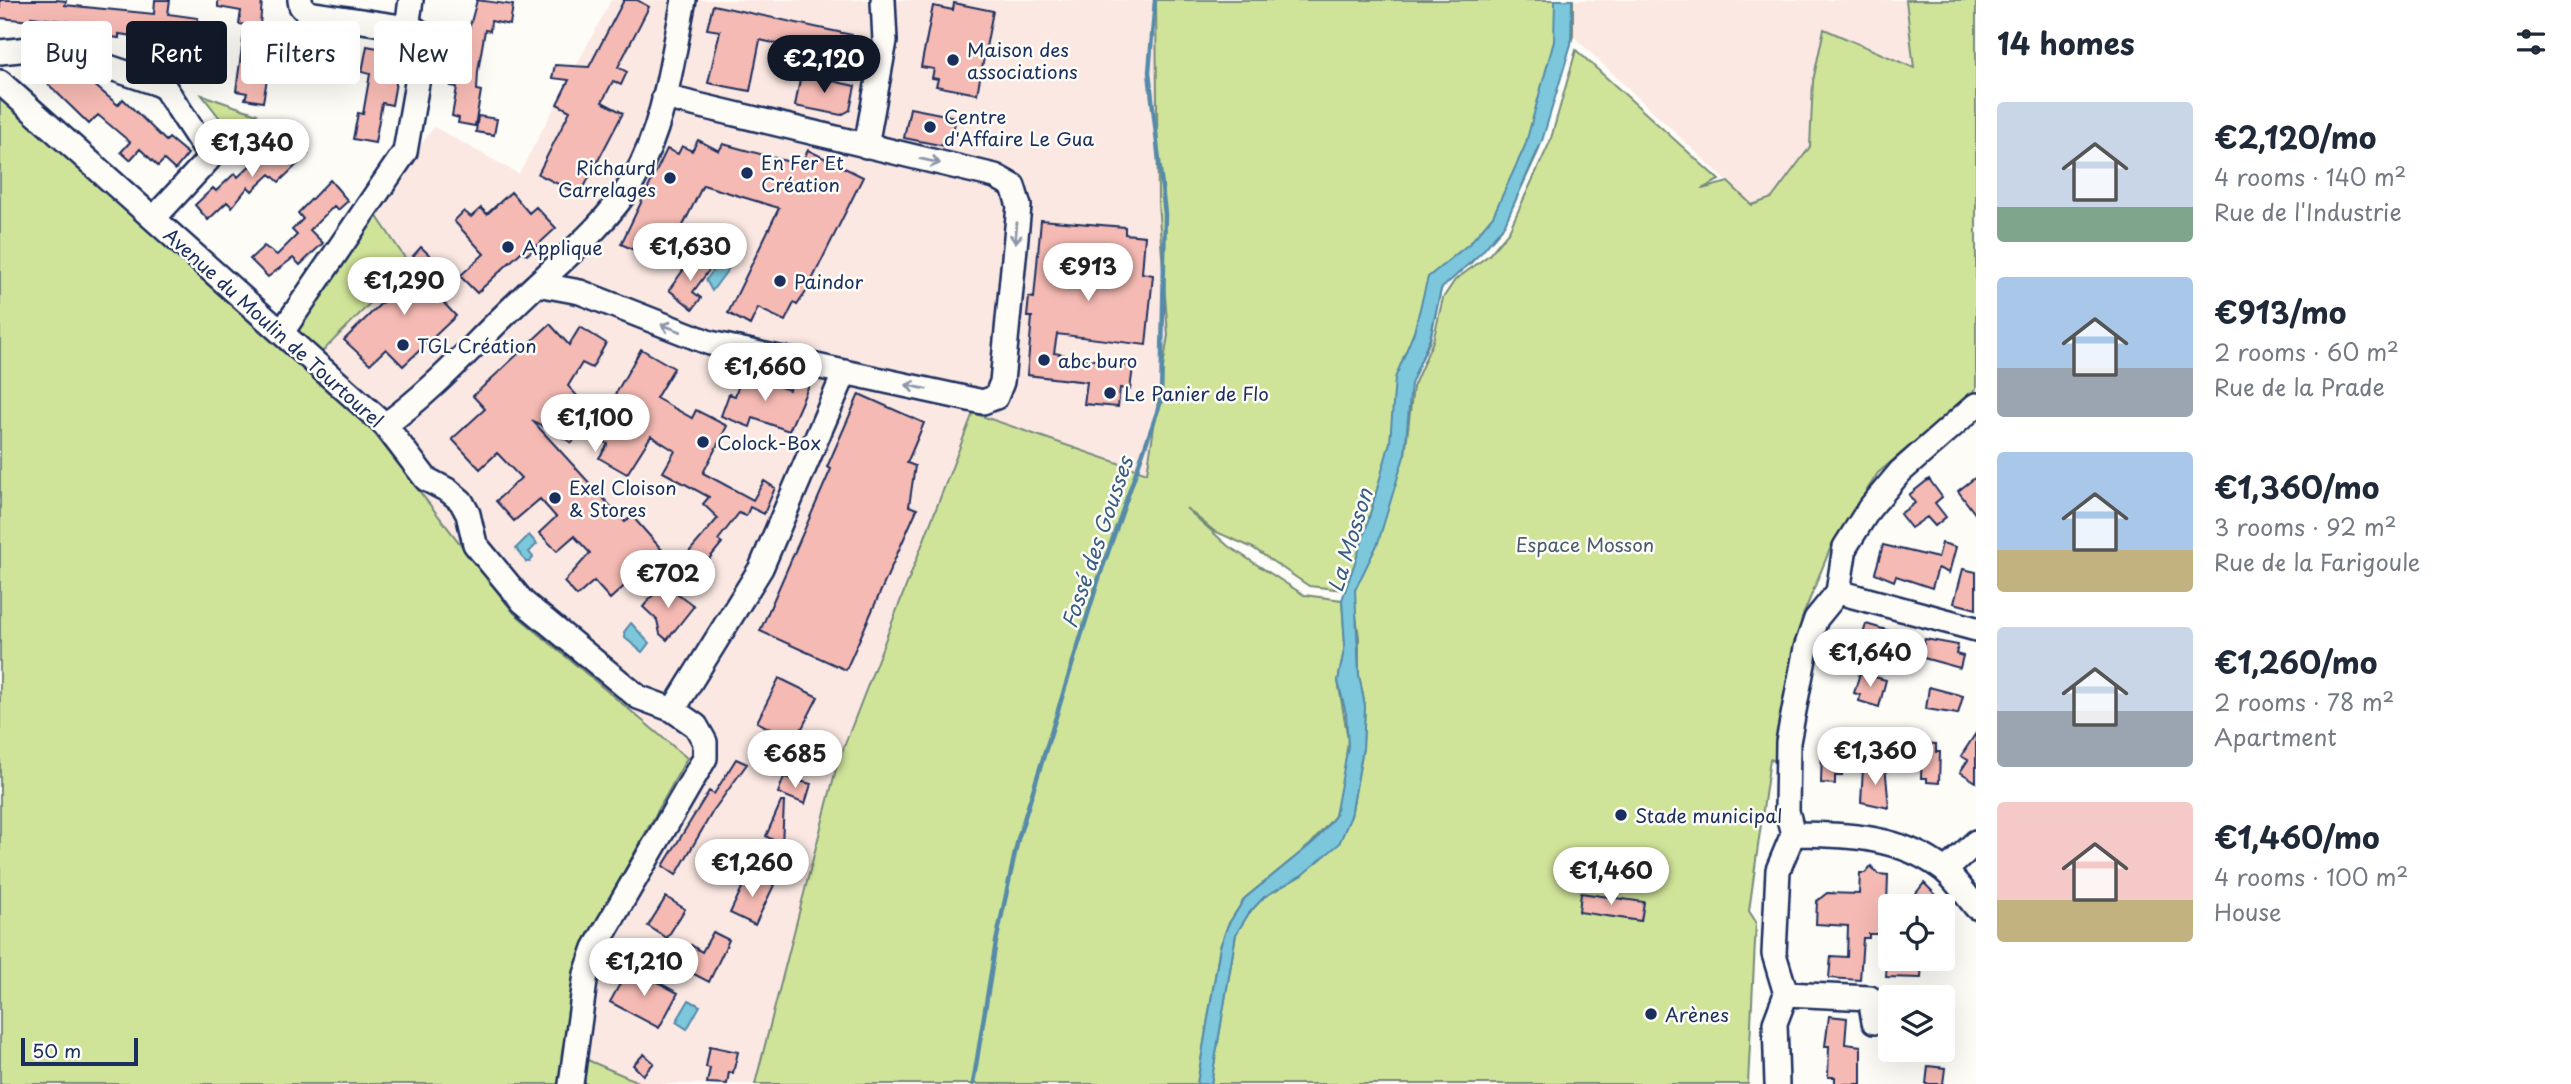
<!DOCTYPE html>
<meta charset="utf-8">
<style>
body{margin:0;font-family:"Playpen Sans",sans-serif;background:#f6f6f7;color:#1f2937;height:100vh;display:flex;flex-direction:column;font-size:26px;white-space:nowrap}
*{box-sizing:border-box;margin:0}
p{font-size:23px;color:#747a83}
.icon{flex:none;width:38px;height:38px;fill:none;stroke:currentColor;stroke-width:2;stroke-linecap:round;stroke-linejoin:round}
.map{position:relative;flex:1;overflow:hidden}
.panel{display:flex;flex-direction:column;background:#fff;width:595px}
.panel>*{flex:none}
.guide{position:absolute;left:21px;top:21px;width:665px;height:63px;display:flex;gap:14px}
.tools{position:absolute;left:1878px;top:894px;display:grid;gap:14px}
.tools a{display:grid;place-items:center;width:77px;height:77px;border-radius:7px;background:#fff;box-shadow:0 7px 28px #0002;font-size:35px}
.scale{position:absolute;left:21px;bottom:18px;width:117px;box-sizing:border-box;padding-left:7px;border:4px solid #1b2f5e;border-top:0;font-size:19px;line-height:24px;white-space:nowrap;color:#1b2f5e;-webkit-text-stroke:5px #fdfcf7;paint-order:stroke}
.price{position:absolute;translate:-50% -60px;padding:0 16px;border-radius:24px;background:#fff;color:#222;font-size:23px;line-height:46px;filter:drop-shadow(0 2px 4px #0008)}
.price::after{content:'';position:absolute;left:50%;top:42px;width:21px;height:16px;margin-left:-10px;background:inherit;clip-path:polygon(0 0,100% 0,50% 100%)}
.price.active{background:#111827;color:#fff}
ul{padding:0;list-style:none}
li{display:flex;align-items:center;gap:21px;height:175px;padding:0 21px}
li span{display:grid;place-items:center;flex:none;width:196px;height:140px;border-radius:7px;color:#555}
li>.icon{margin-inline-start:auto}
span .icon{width:84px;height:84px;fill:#fffc;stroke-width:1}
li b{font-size:30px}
h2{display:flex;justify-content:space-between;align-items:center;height:84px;padding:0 21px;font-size:30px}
.tag{padding:0 24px;border-radius:7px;background:#fff;box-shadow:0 7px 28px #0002;font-size:24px;line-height:63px}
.tag.active{background:#111827;color:#fff}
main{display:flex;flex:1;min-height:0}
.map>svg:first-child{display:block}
.built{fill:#fbe8e3}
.green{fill:#d0e499;stroke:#768a7c;stroke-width:2}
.water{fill:#7bc7db;stroke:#558aa9;stroke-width:2}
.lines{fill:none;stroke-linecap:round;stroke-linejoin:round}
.stream{stroke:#558aa9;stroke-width:4.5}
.building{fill:#f5bab3;stroke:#1b2f5e;stroke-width:2}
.minor-casing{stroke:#1b2f5e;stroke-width:28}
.minor{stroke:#fdfcf7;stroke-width:23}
.oneway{stroke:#8c96aa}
.poi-dot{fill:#1b2f5e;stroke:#fdfcf7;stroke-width:2.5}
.labels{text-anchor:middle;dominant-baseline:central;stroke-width:5;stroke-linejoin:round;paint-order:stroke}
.poi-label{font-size:19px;fill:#1b2f5e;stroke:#fdfcf7;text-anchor:start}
.street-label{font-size:19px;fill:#1b2f5e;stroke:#fdfcf7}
.park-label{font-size:19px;fill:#485c6d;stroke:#fdfcf7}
.water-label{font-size:21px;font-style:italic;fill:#385d84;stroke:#fdfcf7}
</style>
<main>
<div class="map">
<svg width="1976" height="1084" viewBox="0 0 1976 1084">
<rect width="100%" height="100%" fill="#fdfcf7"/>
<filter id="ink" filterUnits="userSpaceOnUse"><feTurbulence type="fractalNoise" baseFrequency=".0143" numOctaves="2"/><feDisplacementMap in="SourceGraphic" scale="14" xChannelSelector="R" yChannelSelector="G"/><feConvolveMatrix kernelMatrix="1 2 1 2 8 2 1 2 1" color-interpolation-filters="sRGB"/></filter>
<g filter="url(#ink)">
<path class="built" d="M611 0H1156L1158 203 1168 335 1147 474 974 414 837 765 755 1084H643L569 1053 581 949 687 758 514 613 367 424 277 339 434 127 519 174Z
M1573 0H1906L1915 68 1813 81 1810 146 1772 198 1752 205 1573 36Z"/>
<path class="green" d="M1156 0H1573V36L1538 152 1502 229 1470 264 1442 285 1430 341 1410 384 1405 455 1413 387 1433 341 1443 298 1455 280 1489 255 1509 231 1550 142 1576 50 1719 180 1702 189 1728 182 1752 205 1772 198 1810 147 1813 81 1824 29 1914 68 1906 0H1976V389L1878 473 1832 544 1802 618 1775 761 1770 759 1749 911 1756 922 1748 1084H1211L1236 934 1249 913 1264 897 1302 875 1351 816 1363 748 1365 706 1359 675V637L1354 600 1344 590 1309 586 1253 548 1214 531 1186 508 1228 546 1304 595 1342 600 1345 645 1338 681 1348 739 1343 783 1335 816 1310 845 1245 898 1228 925 1220 947 1197 1084H755L837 765 973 413 1147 473 1168 335 1158 203Z
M202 95 257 114 233 135Z
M0 97 277 339 367 424 514 613 687 758 581 949 565 1084H0Z
M376 215 409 264 320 354 293 331Z
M583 1058 643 1084H580Z"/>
<path class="water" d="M1555 0H1572L1571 44 1542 141 1505 224 1482 252 1441 289 1430 338 1411 384 1405 453 1378 543 1355 590 1359 675 1365 706 1363 748 1351 816 1339 844 1302 875 1264 897 1249 913 1236 934 1211 1084H1197L1220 947 1228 925 1245 898 1316 840 1335 816 1348 746 1346 714 1338 681 1345 645 1342 600 1364 536 1390 442 1395 378 1414 332 1428 277 1470 243 1493 216 1525 146 1554 41Z
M718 253 732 264 712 291 706 280 717 265 713 261Z
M529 535 537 544 529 552 533 557 530 562H526L516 548Z
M631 623 649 643 642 652 625 638 624 632Z
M689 1000 700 1006 687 1029 676 1022Z"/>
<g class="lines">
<path class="stream" d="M973 1084 996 942 1018 839 1100 575 1161 401 1165 214 1149 72 1155 0"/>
</g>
<path class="building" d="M0 0H56L66 1 65 5 154 14 155 0H170L168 14 198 18 193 51 169 48 170 43 146 38 119 34V38L103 36 104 29 80 27 81 23 31 17V21L0 18Z
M218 0H262L260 26 269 28 260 78 267 79 263 102 245 99 247 93 236 91 245 25 239 24 241 11 218 7Z
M477 0 513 5 510 25 491 21 490 31 485 30 478 71 477 90 481 91 475 126 458 123 459 118 452 116 457 87 450 86 455 53 462 55Z
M624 0H637L649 7 618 67 627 72 621 85 613 81 602 102 623 113 580 195 538 174 570 111 557 104 569 80 552 78 555 65 589 67Z
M954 3 993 11 977 94 936 86 938 79 932 78 934 69 921 67 933 6 953 10Z
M713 5 852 35 849 47 860 49 857 62 760 40 750 91 708 83 720 31 707 29Z
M367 46 389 50 385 75 397 77 392 105 382 103 375 143 353 139 358 113 363 114 370 74 362 72Z
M61 66 76 79 80 75 94 80 92 83 118 105 123 99 166 141 169 138 188 154 175 170 164 160 158 166 140 149 130 160 121 152 130 142 98 115 89 124 47 83Z
M801 74 855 86 850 110 841 115 795 106Z
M910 108 956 117 950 147 904 138Z
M478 116 497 119 494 135 476 132Z
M294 139 308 154 279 182 270 174 252 191 248 187 232 207 227 202 208 220 195 205 213 188 216 191 235 173 238 177 257 159 262 164 268 158 271 162Z
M698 140 719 151 723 144 801 165 808 150 863 177 806 292 797 305 794 303 785 321 758 308 750 325 728 313 779 208 703 185 664 264 621 244 667 149 678 154 682 146 692 151Z
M330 180 348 201 338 210 334 206 310 230 323 243 300 265 293 258 268 277 250 259 264 246 277 255 297 235 292 230 303 219 298 213Z
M511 192 529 213 536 207 556 228 527 255 522 251 477 293 460 276 484 254 454 221 464 211 471 217 481 208 487 214Z
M1041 220 1125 227V234L1145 236 1142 273 1153 275 1146 345 1057 334 1054 353 1133 367 1130 390 1120 388 1118 407 1084 404 1087 382 1027 375 1032 317H1027L1029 297 1034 298Z
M421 247 444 269 428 286 456 316 403 366 386 349 370 364 344 340 421 264 413 256Z
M702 258 712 266 693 292 701 298 693 309 669 290 689 262 695 267Z
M550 324 569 345 580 327 606 343 592 368 582 363 568 386 600 421 641 349 674 368 656 398 692 418 696 410 727 426 703 473 753 500 764 481 775 488 764 514 750 507 746 516 739 513 718 540 722 543 704 565 688 553 718 518 703 504 709 497 663 472 675 451 651 436 627 474 599 458 608 444 580 429 572 443 532 420 625 522 632 516 663 551 610 599 594 581 577 596 564 582 590 553 574 536 557 551 539 533 556 517 540 499 514 521 496 501 521 478 497 453 480 469 452 439 485 409 473 396Z
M743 374 789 390 794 377 810 383 789 431 753 418 750 427 721 416 729 394 735 396Z
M859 394 924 423 907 463 915 466 909 506 917 509 846 670 760 631 831 469 827 467Z
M1976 477V515L1958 491Z
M1929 479 1942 497 1935 503 1946 517 1935 526 1927 517 1911 528 1900 514 1915 503 1909 495Z
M1942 543 1956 547 1949 573 1938 568 1932 588 1896 576 1894 581 1875 573 1883 545 1938 558Z
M1963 569 1976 572V609L1954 603Z
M663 583 694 606 667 640 660 634 657 620 643 607Z
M1866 624 1893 632 1887 652 1860 645Z
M1925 639 1958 645 1956 654 1963 656 1960 668 1920 657Z
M1860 673 1886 680 1879 707 1859 701 1860 695 1854 693Z
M779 678 818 697 795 742 757 722Z
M1929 687 1963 696 1958 714 1926 709Z
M1976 733V782L1960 772 1968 760 1961 756Z
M1922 743 1936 744V752H1940L1939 783 1927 782V778H1921Z
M1822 749 1843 750 1842 776H1835V784L1821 783Z
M736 759 747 764 713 811 676 875 663 866 709 791 714 794Z
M1872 765H1885L1889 808 1861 802 1863 769 1872 770Z
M784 777 811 784 805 804 778 793Z
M781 802H784L782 845 766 836Z
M1871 866 1878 874 1888 875 1886 934H1869V938H1863L1860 980 1829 978 1831 956 1847 957 1848 926 1816 924 1817 901 1827 893 1859 894 1860 873H1865Z
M749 873 774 885 755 925 730 913Z
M1924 883 1940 899 1934 906H1906Z
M1581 893 1644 902 1641 921 1579 912Z
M666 897 685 909 667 938 648 926Z
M713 932 729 940 709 982 692 973 691 964 683 958 691 945 702 952Z
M1895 959 1922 960 1921 978 1886 977 1887 961Z
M629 967 678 993 659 1028 610 1002Z
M1829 1016 1847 1018 1845 1044 1861 1046V1084H1835V1077H1828L1829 1046H1825Z
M710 1046 738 1052 733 1073 729 1072 727 1084 707 1083 710 1068 706 1067Z
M644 1054 654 1063 643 1075 633 1065Z
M1928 1066 1945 1068 1943 1084H1926Z"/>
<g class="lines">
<g class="minor-casing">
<path id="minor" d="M407 27 411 0
M0 52 49 47 156 83 165 88 207 152 208 160 154 218
M305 63 314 14
M0 82 385 425 426 479 449 491 461 501 468 514 475 544 523 602 638 697 673 710 696 726 705 742V758L595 948 586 974 571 1084
M866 146 885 41 883 0
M537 284 580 292 710 343 983 402 996 397 1002 382 1019 206 1013 186 995 176 664 97
M282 332 405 152 424 43 422 35 415 29 308 13 301 6 300 0
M385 425C432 392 472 346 514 306 554 266 605 228 634 179 665 125 672 59 684 0
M1838 592 1976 629
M673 710 761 568 845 372
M1793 834C1846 835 1899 835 1944 870 1956 880 1966 895 1976 907
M1945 871 1976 842
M1786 994 1870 998 1874 1022
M1777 1084 1775 1023 1786 994 1774 954 1778 870 1793 834 1787 811 1788 742 1806 648 1816 619 1838 592 1845 547 1869 509 1900 472 1976 405"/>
</g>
<use href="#minor" class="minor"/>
</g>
<defs><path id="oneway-shaft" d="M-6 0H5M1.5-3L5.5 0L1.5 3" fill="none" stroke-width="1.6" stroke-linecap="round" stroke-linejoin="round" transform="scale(1.75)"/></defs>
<g class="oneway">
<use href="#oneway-shaft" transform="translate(930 161) rotate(13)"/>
<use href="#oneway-shaft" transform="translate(1016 233) rotate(95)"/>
<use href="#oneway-shaft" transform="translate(671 328) rotate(-160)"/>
<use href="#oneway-shaft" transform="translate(916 387) rotate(-168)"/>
</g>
</g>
<g class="poi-dot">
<circle cx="953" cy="60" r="7"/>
<circle cx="930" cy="127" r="7"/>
<circle cx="747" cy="173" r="7"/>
<circle cx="670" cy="178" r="7"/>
<circle cx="508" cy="247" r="7"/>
<circle cx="780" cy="281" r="7"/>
<circle cx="403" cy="345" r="7"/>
<circle cx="1044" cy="360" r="7"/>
<circle cx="1110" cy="393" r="7"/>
<circle cx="703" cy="442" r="7"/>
<circle cx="555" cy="498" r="7"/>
<circle cx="1621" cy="815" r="7"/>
<circle cx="1651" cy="1014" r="7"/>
</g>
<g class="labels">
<g class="poi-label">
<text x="967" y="49">Maison des<tspan x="967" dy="22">associations</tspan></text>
<text x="944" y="116">Centre<tspan x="944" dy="22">d'Affaire Le Gua</tspan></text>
<text x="761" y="162">En Fer Et<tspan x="761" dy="22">Création</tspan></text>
<text x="656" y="167" text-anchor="end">Richaurd<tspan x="656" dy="22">Carrelages</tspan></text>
<text x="522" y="247">Applique</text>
<text x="794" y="281">Paindor</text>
<text x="417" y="345">TGL Création</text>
<text x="1058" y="360">abc buro</text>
<text x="1124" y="393">Le Panier de Flo</text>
<text x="717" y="442">Colock-Box</text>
<text x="569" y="487">Exel Cloison<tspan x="569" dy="22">&amp; Stores</tspan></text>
<text x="1635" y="815">Stade municipal</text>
<text x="1665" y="1014">Arènes</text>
</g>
<g class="street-label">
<text transform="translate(274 327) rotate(42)">Avenue du Moulin de Tourtourel</text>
</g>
<g class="park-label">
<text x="1585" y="544">Espace Mosson</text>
</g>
<g class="water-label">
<text transform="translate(1349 540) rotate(-73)">La Mosson</text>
<text transform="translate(1096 542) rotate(-71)">Fossé des Gousses</text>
</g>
</g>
</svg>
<div class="tools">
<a><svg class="icon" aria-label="locate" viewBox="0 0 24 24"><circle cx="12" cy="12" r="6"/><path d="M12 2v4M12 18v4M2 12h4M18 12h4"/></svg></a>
<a><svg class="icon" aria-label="layers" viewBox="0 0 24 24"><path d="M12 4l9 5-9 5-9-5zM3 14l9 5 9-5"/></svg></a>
</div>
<div class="scale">50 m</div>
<b class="price active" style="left:824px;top:95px">€2,120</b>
<b class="price" style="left:252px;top:179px">€1,340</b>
<b class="price" style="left:690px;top:283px">€1,630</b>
<b class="price" style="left:1088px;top:303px">€913</b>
<b class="price" style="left:404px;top:317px">€1,290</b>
<b class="price" style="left:765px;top:403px">€1,660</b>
<b class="price" style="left:595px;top:454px">€1,100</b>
<b class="price" style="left:668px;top:610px">€702</b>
<b class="price" style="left:1870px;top:689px">€1,640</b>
<b class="price" style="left:1875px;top:787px">€1,360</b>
<b class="price" style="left:795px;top:790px">€685</b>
<b class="price" style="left:752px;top:899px">€1,260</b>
<b class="price" style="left:1611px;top:907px">€1,460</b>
<b class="price" style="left:644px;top:998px">€1,210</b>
<div class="guide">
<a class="tag">Buy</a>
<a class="tag active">Rent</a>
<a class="tag">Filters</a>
<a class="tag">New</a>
</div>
</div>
<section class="panel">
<h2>14 homes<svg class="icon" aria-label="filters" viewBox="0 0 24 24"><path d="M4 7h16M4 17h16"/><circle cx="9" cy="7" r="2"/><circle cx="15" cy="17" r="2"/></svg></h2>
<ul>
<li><span style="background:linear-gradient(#c9d6e8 75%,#7fa58c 0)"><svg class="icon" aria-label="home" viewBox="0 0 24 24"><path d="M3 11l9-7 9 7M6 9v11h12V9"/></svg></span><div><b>€2,120/mo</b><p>4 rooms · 140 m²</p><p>Rue de l'Industrie</p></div></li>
<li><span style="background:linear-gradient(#a9c7e8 65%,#9aa5b1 0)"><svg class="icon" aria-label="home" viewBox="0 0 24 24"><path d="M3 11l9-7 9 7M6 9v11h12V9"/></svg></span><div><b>€913/mo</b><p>2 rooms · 60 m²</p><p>Rue de la Prade</p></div></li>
<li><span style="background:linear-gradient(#a9c7e8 70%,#c2b280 0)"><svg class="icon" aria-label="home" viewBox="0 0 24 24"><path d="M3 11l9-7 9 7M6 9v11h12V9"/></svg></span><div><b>€1,360/mo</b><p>3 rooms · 92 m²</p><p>Rue de la Farigoule</p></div></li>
<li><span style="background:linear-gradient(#c9d6e8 60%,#9aa5b1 0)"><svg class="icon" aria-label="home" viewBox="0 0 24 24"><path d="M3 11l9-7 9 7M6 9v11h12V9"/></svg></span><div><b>€1,260/mo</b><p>2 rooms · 78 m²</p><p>Apartment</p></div></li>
<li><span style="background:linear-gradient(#f6c9c9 70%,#c2b280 0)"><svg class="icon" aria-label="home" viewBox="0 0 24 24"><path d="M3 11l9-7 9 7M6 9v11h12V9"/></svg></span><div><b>€1,460/mo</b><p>4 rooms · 100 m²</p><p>House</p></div></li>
</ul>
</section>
</main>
